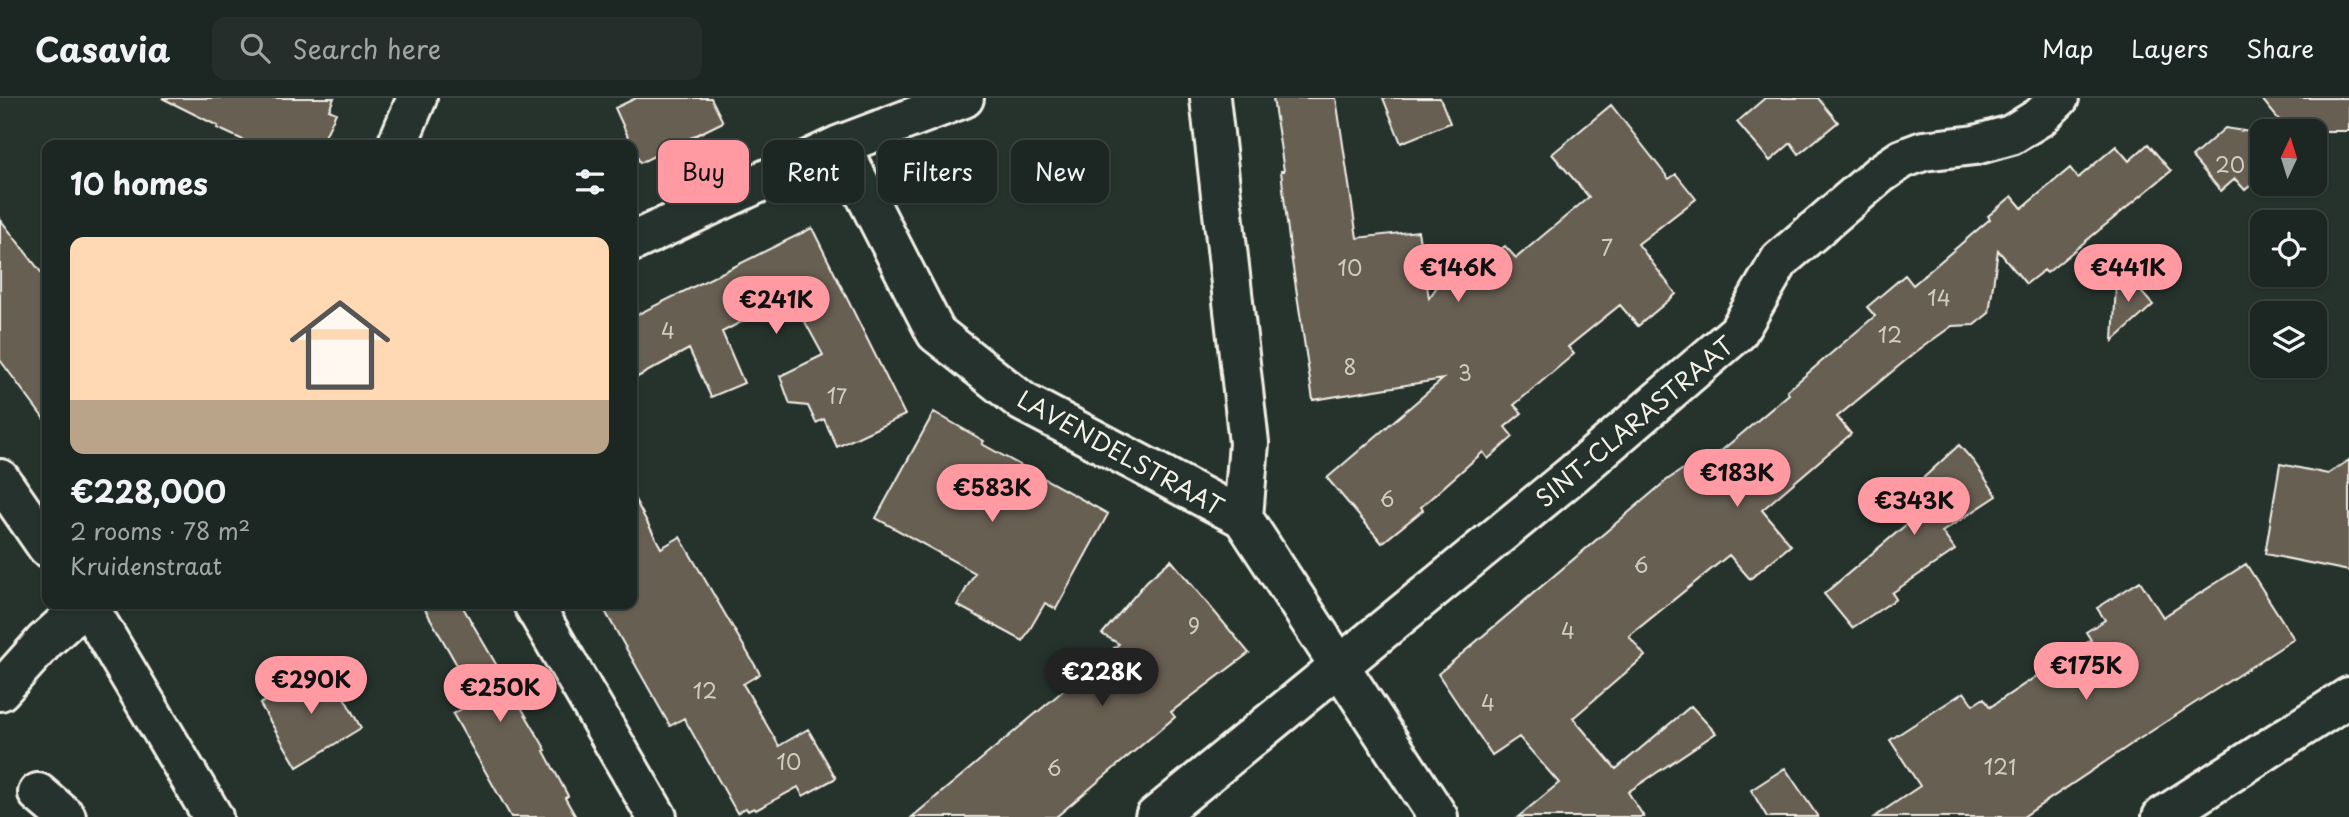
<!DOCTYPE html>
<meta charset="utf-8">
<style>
body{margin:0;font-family:"Playpen Sans",sans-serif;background:#252e2a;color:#f1f3f6;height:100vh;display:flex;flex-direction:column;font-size:26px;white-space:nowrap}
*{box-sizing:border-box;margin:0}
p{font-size:23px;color:#a0a5a5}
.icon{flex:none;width:38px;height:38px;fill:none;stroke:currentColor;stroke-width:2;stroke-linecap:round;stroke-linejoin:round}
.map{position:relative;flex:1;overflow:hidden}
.details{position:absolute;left:42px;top:42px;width:595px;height:469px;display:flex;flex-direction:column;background:#1c2622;border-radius:14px;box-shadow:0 2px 5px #0004,0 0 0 2px #3a4340}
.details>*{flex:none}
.hud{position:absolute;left:658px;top:42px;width:665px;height:63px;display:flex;gap:14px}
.needle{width:46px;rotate:4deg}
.tools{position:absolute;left:2250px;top:21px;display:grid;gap:14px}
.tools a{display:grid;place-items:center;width:77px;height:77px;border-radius:14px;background:#1c2622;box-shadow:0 2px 5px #0004,0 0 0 2px #3a4340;font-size:35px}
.price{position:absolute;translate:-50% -60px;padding:0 16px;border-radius:24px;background:#ff9aa2;color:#111;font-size:23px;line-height:46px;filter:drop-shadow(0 2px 4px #0008)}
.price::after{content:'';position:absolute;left:50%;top:42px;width:21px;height:16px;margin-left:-10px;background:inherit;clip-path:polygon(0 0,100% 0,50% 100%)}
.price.on{background:#222;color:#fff}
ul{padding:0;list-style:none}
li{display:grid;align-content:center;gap:14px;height:371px;padding:0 28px}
li span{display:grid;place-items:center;height:217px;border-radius:14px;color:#555}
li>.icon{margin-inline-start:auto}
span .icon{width:126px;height:126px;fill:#fffc;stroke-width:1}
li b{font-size:30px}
h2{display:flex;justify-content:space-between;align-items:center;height:84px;padding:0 28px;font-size:30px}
.tag{padding:0 24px;border-radius:14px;background:#1c2622;box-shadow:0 2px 5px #0004,0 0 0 2px #3a4340;font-size:24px;line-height:63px}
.tag.on{background:#ff9aa2;color:#111}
header{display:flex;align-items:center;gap:42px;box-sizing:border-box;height:98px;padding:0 35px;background:#1c2622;border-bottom:2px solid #3a4340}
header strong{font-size:33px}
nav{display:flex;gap:38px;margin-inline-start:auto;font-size:24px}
.search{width:490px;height:63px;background:#252e2a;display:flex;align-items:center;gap:18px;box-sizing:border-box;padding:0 24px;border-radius:14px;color:#a0a5a5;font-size:26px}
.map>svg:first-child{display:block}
.building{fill:#685e52;stroke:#f4f1e8;stroke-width:2}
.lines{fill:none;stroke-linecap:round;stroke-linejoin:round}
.street-casing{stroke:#f4f1e8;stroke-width:44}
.street{stroke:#26332d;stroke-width:38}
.labels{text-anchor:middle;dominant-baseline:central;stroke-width:5;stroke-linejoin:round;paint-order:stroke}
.number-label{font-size:21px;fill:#d1ccc2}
.street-label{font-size:24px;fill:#f4f1e8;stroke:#26332d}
</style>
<header>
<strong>Casavia</strong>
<div class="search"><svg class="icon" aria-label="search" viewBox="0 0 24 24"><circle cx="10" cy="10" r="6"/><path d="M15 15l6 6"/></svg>Search here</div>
<nav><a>Map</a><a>Layers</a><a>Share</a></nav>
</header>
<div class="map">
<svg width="2349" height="719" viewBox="0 0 2349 719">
<rect width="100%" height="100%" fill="#26332d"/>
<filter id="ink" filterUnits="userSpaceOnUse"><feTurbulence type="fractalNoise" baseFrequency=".0143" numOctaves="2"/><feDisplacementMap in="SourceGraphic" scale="14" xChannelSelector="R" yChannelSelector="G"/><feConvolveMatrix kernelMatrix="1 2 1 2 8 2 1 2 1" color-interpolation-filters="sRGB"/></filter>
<g filter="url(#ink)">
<path class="building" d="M162 0H334L329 12 336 15 321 47H254L217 30 218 28Z
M636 0H711L723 24 640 65 615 10Z
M1273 0H1336L1357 140 1418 133 1429 200 1452 168 1462 180 1505 148 1516 160 1589 99 1552 56 1611 7 1669 81 1676 76 1696 101 1638 146 1676 196 1638 228 1620 207 1568 249 1574 256 1514 307 1522 315 1505 329 1513 339 1488 361 1483 354 1421 409 1423 412 1382 445 1327 380 1443 281 1313 302 1290 150 1281 73H1284Z
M1383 0H1440L1450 25 1401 45Z
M1765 0H1818L1838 24 1799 56 1791 45 1770 63 1737 24Z
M2261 0H2349V33H2288Z
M2225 30 2263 36V77L2245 92 2235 81 2221 93 2192 59Z
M2148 46 2171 73 2047 175 2044 172 2026 186 1998 152 1989 215 1974 227 1952 228 1917 253 1837 319 1851 336 1762 412 1791 447 1750 481 1729 457 1629 538 1645 558 1573 620 1616 671 1691 608 1716 635 1628 694 1644 719H1518L1559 685 1519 639 1492 657 1438 576 1667 382 1692 365 1696 370 1712 357 1714 359 1789 296 1787 293 1875 218 1867 209 1905 177 1913 187 1990 121 1988 118 2012 98 2022 110 2070 70 2078 80 2116 48 2129 63Z
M0 121 47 182V325L0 262Z
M812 130 905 317 837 349 824 321 816 325 808 308 790 306 780 278 823 257 791 198 722 234 744 285 711 299 689 251 632 282V219Z
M2117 167 2153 207 2113 243Z
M934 314 984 343 982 346 1108 416 1056 511 1045 505 1023 543 957 507 975 475 876 420Z
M1959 347 1974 364 1997 398 1942 434 1955 452 1892 495 1896 501 1852 530 1824 496 1908 425 1894 407Z
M2349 362V473L2265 456 2280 366 2328 376Z
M632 396 661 450 680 439 760 576 743 586 779 648 808 631 836 680 803 698 798 689 756 712 754 710 748 713 746 710 737 715 684 620 670 628 601 506H632Z
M1171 462 1249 555 1171 614 1175 619 1056 719H912L1119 546 1102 536 1147 483Z
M2246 466 2294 541 2130 647 2023 719H1874L1920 688 1890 642 1964 594 1973 607 1984 600 1990 609 2091 542 2086 534 2105 522 2097 510 2140 483 2163 519Z
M422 506H461L546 652 544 653 568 698 565 700 576 719H511L453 616 477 602Z
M326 567 361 630 297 669 260 606Z
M1785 670 1818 719H1767L1751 692Z"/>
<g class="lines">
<g class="street-casing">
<path id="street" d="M1210 0 1249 345 1243 420 1438 719
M397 47 417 0
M840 47 936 235 1023 304 1243 420
M632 144 840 47 964 0
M0 381 47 449
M87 506 213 719
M533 506 657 719
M0 593 45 543 86 506
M38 695 66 719
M1155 719 1572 377 1738 234 1780 162 1880 76 1902 61 1923 53 1975 47 2011 37 2040 19 2059 0
M2162 719 2349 599"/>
</g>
<use href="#street" class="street"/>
</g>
</g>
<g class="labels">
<g class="number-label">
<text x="2230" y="66">20</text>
<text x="1607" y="149">7</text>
<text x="1350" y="169">10</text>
<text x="1939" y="199">14</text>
<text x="668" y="232">4</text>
<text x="1890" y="236">12</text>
<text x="1350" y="268">8</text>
<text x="1465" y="274">3</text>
<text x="837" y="297">17</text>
<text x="1387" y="400">6</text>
<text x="1641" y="466">6</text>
<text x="1194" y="527">9</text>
<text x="1568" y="532">4</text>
<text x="705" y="592">12</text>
<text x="1488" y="604">4</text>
<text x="789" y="663">10</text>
<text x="2000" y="668">121</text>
<text x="1054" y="669">6</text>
</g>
<g class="street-label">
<text transform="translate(1634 323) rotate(-40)">SINT-CLARASTRAAT</text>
<text transform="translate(1121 354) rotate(29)">LAVENDELSTRAAT</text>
</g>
</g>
</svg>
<div class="tools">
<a><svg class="needle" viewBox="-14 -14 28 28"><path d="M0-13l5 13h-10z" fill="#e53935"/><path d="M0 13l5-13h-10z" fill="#a0a5a5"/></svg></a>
<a><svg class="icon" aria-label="locate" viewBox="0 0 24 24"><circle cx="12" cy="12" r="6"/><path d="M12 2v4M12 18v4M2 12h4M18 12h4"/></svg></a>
<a><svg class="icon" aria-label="layers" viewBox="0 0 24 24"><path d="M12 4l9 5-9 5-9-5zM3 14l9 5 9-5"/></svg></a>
</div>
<b class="price" style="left:1458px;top:206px">€146K</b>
<b class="price" style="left:2128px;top:206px">€441K</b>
<b class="price" style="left:776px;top:238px">€241K</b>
<b class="price" style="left:1737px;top:411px">€183K</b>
<b class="price" style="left:992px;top:426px">€583K</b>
<b class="price" style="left:1914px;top:439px">€343K</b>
<b class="price" style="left:2086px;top:604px">€175K</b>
<b class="price on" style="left:1102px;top:610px">€228K</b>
<b class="price" style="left:311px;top:618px">€290K</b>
<b class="price" style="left:500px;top:626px">€250K</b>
<div class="hud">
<a class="tag on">Buy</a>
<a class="tag">Rent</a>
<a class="tag">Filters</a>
<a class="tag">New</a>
</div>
<section class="details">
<h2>10 homes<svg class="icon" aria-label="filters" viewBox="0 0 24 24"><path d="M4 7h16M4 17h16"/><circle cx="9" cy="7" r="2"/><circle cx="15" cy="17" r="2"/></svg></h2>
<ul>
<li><span style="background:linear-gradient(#ffd9b3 75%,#b9a48a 0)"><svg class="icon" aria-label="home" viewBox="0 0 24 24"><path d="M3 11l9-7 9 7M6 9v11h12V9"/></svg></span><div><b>€228,000</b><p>2 rooms · 78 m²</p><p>Kruidenstraat</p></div></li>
</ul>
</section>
</div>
